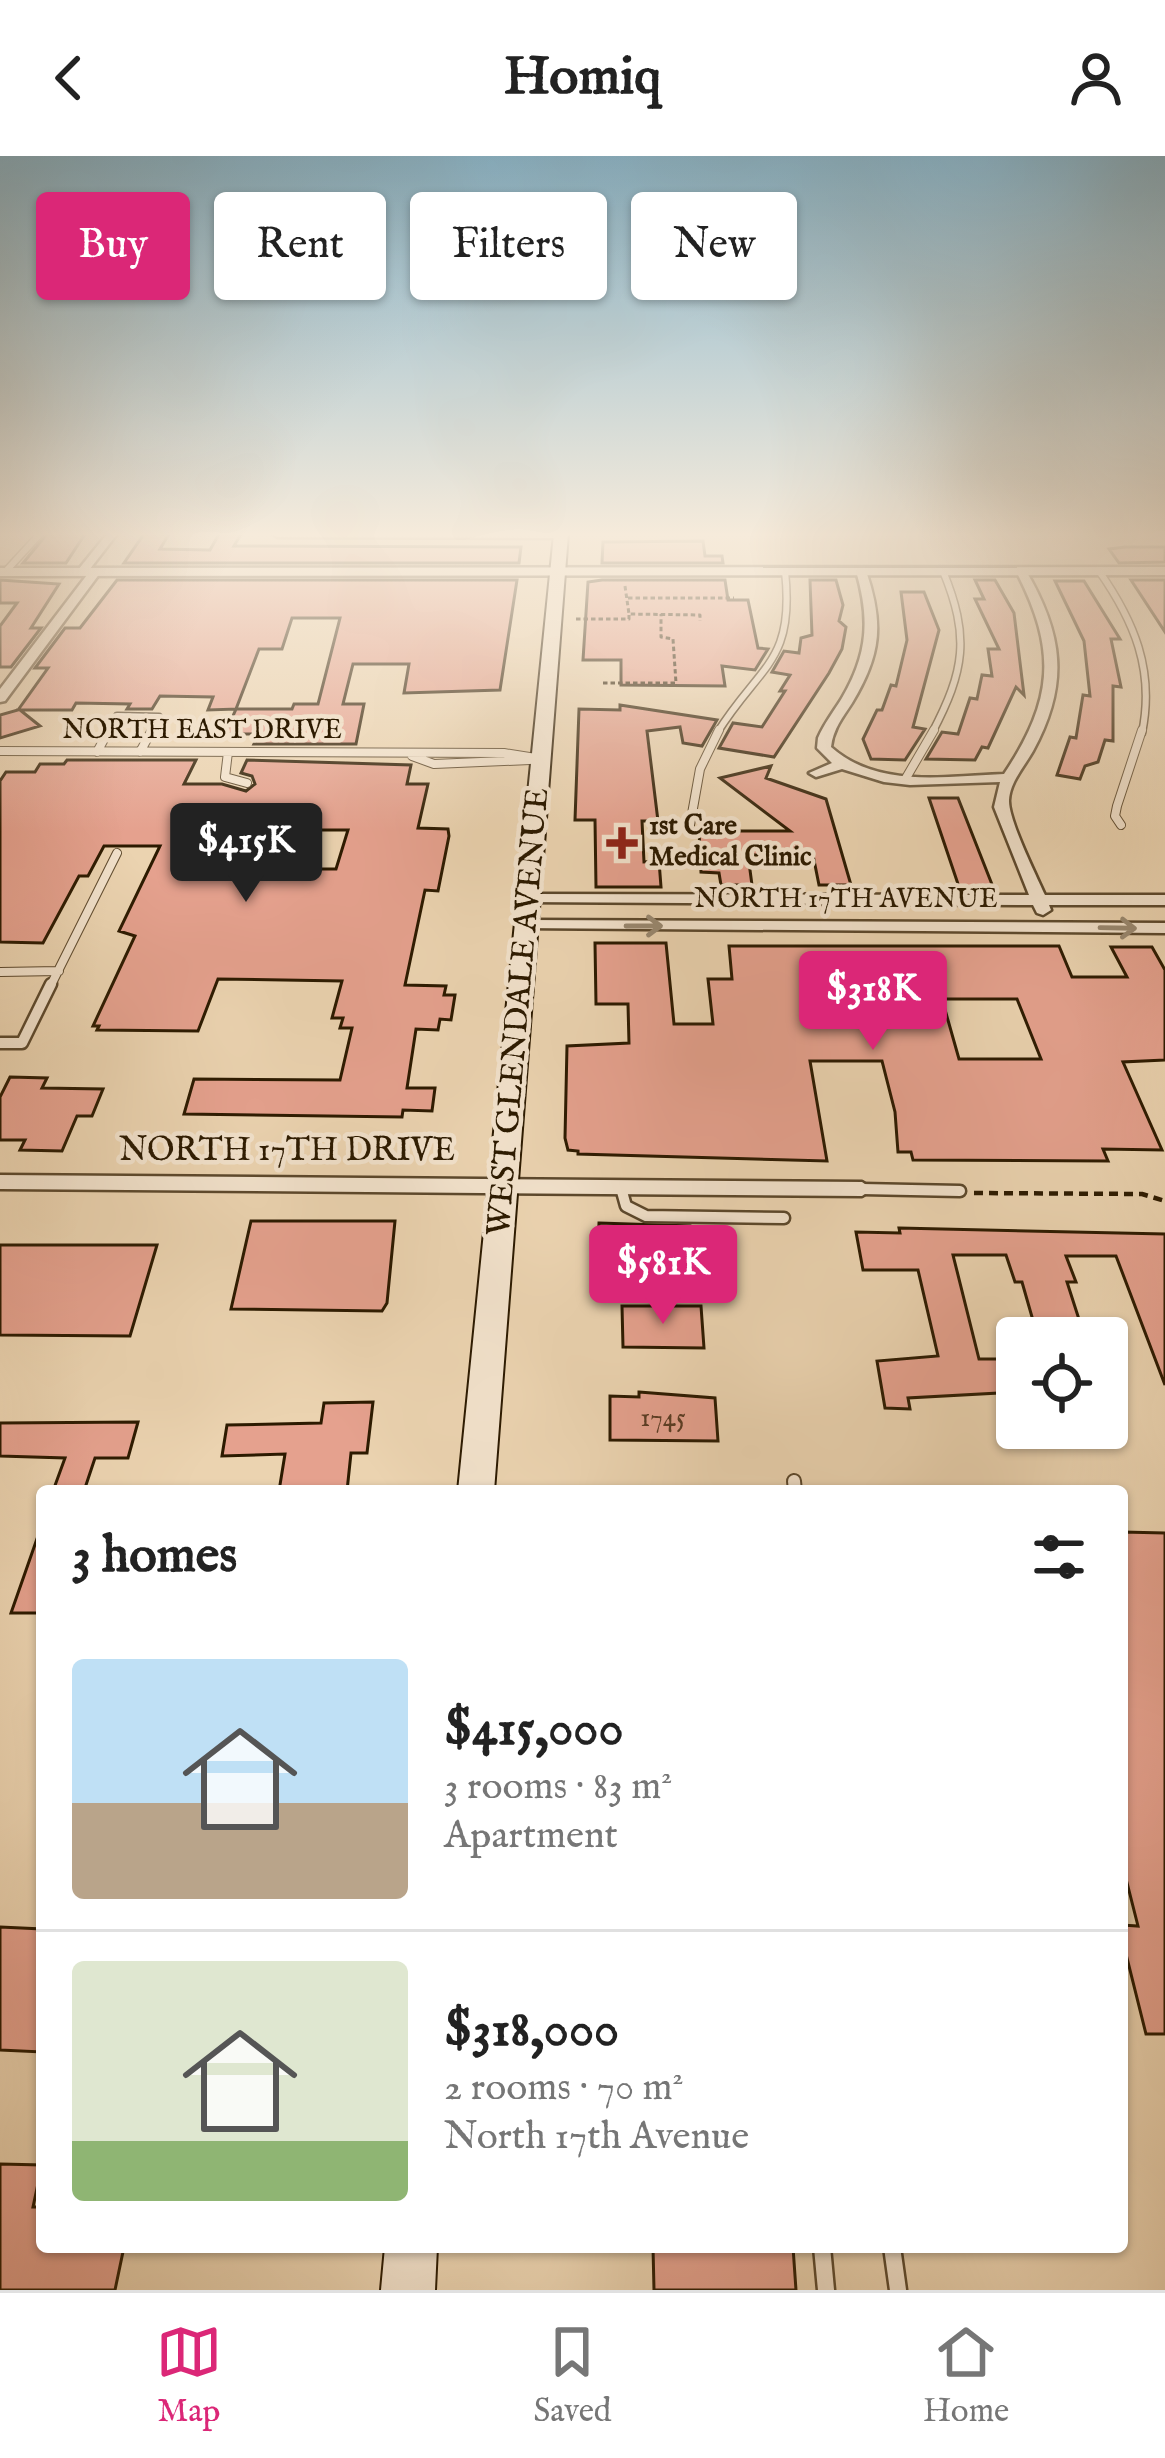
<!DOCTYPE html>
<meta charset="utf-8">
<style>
body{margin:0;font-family:"IM FELL English",serif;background:#f2f2f2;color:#222;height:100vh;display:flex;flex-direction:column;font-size:45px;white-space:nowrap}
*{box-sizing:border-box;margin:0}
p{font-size:39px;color:#767676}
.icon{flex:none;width:66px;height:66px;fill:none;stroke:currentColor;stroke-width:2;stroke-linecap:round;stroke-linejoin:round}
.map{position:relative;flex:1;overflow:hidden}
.side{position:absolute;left:36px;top:1329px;width:1092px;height:768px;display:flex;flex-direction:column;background:#fff;border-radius:12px;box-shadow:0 3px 9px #0004}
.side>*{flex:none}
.banner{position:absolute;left:36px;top:36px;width:1095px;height:108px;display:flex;gap:24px}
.tools{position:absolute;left:996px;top:1161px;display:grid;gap:24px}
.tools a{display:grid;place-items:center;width:132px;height:132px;border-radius:12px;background:#fff;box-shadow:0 3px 9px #0004;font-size:60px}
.price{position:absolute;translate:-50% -102px;padding:0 27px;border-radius:12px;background:#db2777;color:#fff;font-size:39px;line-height:78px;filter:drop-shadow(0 3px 6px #0008)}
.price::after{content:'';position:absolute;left:50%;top:72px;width:36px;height:27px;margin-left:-18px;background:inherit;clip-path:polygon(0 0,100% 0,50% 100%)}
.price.current{background:#222;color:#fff}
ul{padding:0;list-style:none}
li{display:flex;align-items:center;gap:36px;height:300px;padding:0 36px}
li+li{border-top:3px solid #e0e0e0}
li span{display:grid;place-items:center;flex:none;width:336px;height:240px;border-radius:12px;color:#555}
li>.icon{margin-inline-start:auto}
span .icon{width:144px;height:144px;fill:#fffc;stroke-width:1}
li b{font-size:51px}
h2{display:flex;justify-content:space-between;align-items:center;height:144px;padding:0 36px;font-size:51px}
.pill{padding:0 42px;border-radius:12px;background:#fff;box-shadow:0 3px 9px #0004;font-size:42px;line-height:108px}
.pill.current{background:#db2777;color:#fff}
header{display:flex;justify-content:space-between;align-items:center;height:156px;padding:0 36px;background:#fff;font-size:54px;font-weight:800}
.tab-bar{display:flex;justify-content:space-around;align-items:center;height:168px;border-top:3px solid #e0e0e0;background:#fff;font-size:33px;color:#767676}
.tab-bar a{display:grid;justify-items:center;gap:6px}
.tab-bar .current{color:#db2777}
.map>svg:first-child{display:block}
.building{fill:#e5a18e;stroke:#2c1a00;stroke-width:3;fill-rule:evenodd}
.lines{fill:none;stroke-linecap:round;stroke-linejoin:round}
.service-far4-casing{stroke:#5c482c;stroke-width:9}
.service-far3-casing{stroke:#5c482c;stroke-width:10}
.service-far2-casing{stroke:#5c482c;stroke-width:15}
.service-far1-casing{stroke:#5c482c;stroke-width:16}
.service-casing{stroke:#5c482c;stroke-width:21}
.minor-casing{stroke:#5c482c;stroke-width:5}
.tertiary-casing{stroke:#5c482c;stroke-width:5}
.secondary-casing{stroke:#2c1a00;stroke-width:4}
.path-far1{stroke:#2c1a00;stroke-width:3;stroke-dasharray:4.5 3;stroke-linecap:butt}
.path{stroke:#2c1a00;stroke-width:4.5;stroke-dasharray:9 6;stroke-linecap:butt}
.service-far4{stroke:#f2e2cc;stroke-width:6}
.service-far3{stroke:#f2e2cc;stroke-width:8}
.service-far2{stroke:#f2e2cc;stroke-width:10}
.service-far1{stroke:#f2e2cc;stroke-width:12}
.service{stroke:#f2e2cc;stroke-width:16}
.minor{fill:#f2e2cc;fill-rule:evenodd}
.tertiary{fill:#f2e2cc;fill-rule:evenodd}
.secondary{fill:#f2e2cc;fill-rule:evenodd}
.oneway{stroke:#998870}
.poi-dot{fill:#8f2418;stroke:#f2e2cc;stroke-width:4.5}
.labels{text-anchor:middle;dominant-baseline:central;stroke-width:9;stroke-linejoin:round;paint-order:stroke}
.far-street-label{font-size:27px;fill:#2c1a00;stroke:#f2e2cc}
.far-poi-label{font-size:27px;font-weight:bold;fill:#2c1a00;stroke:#f2e2cc;text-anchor:start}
.number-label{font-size:27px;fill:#5a3c24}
.street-label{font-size:33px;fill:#2c1a00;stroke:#f2e2cc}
</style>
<header><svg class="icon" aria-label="back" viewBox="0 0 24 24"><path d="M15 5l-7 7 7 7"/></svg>Homiq<svg class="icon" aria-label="person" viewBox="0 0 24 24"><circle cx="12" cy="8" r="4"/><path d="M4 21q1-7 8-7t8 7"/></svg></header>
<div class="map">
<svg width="1165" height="2134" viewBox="0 0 1165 2134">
<rect width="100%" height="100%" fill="#ebd3b0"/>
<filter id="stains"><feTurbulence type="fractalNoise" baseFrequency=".00167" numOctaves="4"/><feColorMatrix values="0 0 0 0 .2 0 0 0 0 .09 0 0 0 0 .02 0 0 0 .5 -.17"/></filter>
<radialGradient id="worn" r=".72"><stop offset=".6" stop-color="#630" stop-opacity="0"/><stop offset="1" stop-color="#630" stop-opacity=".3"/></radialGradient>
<path class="building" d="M47 378H85L66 407H23Z
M144 378H169L160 393 210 394 219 378H241L234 390 521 391 519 407H124Z
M703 385 705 400H722L723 407H602L603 386Z
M1125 391H1165V406L1119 407 1109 393Z
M0 424 59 428 31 472H41L11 511H0V470L17 447H0Z
M117 424H517L500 534 404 537 409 508H353L343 548H364L356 588H254L259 578H225L236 553 208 554 213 541 160 540 152 553H127L130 548 76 547 72 554H20L40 570 0 582V559L18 554 48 512H35L65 472H80ZM292 462H340L318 548H294L292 553H236L259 493H282Z
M602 424H725L728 444H748L758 492 768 493 755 514 722 510 725 530 621 529V504H583L588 426Z
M810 424H836L843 449 839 465 846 471 842 493 829 517 774 601 719 592 733 567 762 571 785 535H780L790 519 772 516 784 495 799 497 801 482 812 479Z
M975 424H995L1014 457 1024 539 1016 531 988 592 982 591 975 604 926 603 942 576 958 578 970 542 977 543 982 519 992 520 988 493H999L975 443H984Z
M1131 424H1165V476Z
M1055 425H1084L1120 483H1111L1121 531 1113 530V585L1105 584 1098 606 1085 610 1080 623 1057 619 1070 581 1076 582 1083 539 1090 540 1084 485Z
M901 436H924L939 474 913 571 925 573 905 604 871 603 863 583 877 554H882L891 529 896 530 907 484Z
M620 549 717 564 702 590 683 587 680 571 647 575 658 665H642L644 706 659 705 661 731H596L595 664H575L579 553 620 554Z
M67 604H196L184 628H222L246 635 255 628 252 620 241 617 247 604 411 609 407 628H428L418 672 448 673 449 680 438 735 425 734 405 829 446 830 444 839H455L451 864 440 863 438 874 416 873 407 932H435L432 955 403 954 402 961 184 958 194 923 340 924 352 872H340L343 862H332L342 825 218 823 198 875 97 874 99 870H93L135 780 119 775 160 690H104L88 720H79L43 787 0 786V625L6 616H35L40 608H64ZM302 674H348L336 713H288Z
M771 610 766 622 826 643 851 729H819L813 699H748L752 729H721L719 717 701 716 699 675H790L720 622Z
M929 642H958L993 731H959Z
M595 787H666L674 868H713L708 823H732L729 790H1059L1072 821H1127L1111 791H1152L1165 814V904L1123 906 1162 994 1103 993 1108 1005 913 1004 911 996H898L895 956 882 905H810L827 1005 578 998V995L568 994 565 982 567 890 629 887 628 848H596ZM942 843H1017L1041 903H959Z
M10 921 47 922 42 932 103 933 92 960H77L62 995 20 994 25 984H0V941Z
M251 1065H395L387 1147 382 1155 231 1153Z
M599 1067 690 1070 691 1094H639V1098L598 1094Z
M899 1072 1165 1078V1229L1116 1100H1066L1076 1126H1067L1085 1182H1038L1022 1126H1015L1006 1099H953L979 1203H1017V1236L908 1242 910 1253 885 1252 877 1205 938 1200 918 1114H863L856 1076 900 1077Z
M0 1089H157L130 1180 0 1179Z
M622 1150H701L704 1192 623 1191Z
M639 1236 715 1242 718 1285 610 1284V1240L639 1241Z
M373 1246 367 1297H351L347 1335H279L285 1298 222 1300 227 1269 321 1267 324 1247Z
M138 1266 128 1302H95L84 1335H53L65 1302 0 1300V1267Z
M1122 1376 1165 1377V1878H1146L1122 1782V1769L1138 1770 1122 1707Z
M39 1377 42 1457H11Z
M0 1771 42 1773V1896L0 1894Z
M0 2008 42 2009 33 2051H42V2091H124L115 2134H0Z
M653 2091H793L796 2134H654Z"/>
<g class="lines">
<g class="service-far4-casing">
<path id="service-far4" d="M1099 415C1134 465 1155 514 1142 577
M5 416 40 378
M108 577 117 560 159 561 151 577
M717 577C760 508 795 507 785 415
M932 577C965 514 970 481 943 415"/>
</g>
<g class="service-far3-casing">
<path id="service-far3" d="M0 595 504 597 542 603
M97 596 109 574
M140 596 152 574
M228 596 225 621 247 627
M412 600 434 608 530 604
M906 622 934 574
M690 669 700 613 719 574
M1121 669 1115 660 1117 650 1142 574
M0 816 59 815
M50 831 117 697"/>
</g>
<g class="service-far2-casing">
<path id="service-far2" d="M0 887H22L51 828
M621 1032 626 1050 646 1060 784 1062
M862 1033 960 1035"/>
</g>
<g class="service-far1-casing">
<path id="service-far1" d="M794 1325 795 1335"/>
</g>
<g class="service-casing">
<path id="service" d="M822 2091 826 2134
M892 2091 898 2134"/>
</g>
<g class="minor-casing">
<path id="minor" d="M107 378H117L86 418H78V414Z
M273 378H565L566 379 561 382 278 381Z
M861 412 866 415C884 468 881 499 852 547 843 561 833 573 831 591 878 633 946 620 1004 618 1054 543 1057 494 1016 415L1025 413C1063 478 1070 527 1033 595 1024 611 1010 626 1009 644 1008 663 1036 719 1045 739H1165V749H1049L1051 754 1043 759 1037 757 1033 749 524 746 522 743 530 738 1029 739 994 651 1000 626 910 629 884 626 842 613 816 621 809 617 832 607 817 592 818 582C824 568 834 555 842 542 868 498 870 463 856 415Z
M90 415 100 417 5 545 0 546V533Z
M527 764 1165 767V777L521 772 519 769Z
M0 1019 862 1026 872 1033 862 1040 0 1033Z"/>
</g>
<g class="tertiary-casing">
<path id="tertiary" d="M1165 411V419L0 420V412Z"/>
</g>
<g class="secondary-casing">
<path id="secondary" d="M554 378H568L494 1335H458Z
M385 2091H437L435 2134H381Z"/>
</g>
<path class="path-far1" d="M625 430 629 458 700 459V465
M628 442H734
M576 463H629V458
M603 527H676L673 483 661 481V458"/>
<path class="path" d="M974 1037 1142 1038 1165 1045"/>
<use href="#service-far4" class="service-far4"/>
<use href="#service-far3" class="service-far3"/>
<use href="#service-far2" class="service-far2"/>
<use href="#service-far1" class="service-far1"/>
<use href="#service" class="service"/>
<use href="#minor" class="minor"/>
<use href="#tertiary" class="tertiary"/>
<use href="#secondary" class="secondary"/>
</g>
<defs><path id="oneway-shaft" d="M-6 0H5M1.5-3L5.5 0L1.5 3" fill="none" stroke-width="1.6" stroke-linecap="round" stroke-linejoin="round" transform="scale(3)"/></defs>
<g class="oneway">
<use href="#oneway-shaft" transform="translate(644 770)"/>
<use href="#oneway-shaft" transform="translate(1118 772) rotate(1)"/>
</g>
<linearGradient id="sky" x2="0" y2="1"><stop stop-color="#88b6cd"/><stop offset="0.56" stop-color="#f6ebdb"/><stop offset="1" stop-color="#f6ebdb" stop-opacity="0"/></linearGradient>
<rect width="1165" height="676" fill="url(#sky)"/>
<path class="poi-dot" d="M616 669h12v12h12v12h-12v12h-12v-12h-12v-12h12z"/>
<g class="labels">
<g class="far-street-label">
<text x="202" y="575">NORTH EAST DRIVE</text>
<text x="846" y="744">NORTH 17TH AVENUE</text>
</g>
<g class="far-poi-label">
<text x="649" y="671">1st Care<tspan x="649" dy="31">Medical Clinic</tspan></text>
</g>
<g class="number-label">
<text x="663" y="1263">1745</text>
</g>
<g class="street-label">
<text transform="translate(519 856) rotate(-85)">WEST GLENDALE AVENUE</text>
<text x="287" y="995">NORTH 17TH DRIVE</text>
</g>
</g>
<rect width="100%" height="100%" filter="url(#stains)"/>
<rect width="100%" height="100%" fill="url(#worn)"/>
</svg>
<div class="tools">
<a><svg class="icon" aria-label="locate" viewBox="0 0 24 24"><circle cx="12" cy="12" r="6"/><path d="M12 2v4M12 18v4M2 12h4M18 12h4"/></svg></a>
</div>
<b class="price current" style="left:246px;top:749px">$415K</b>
<b class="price" style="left:873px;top:897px">$318K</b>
<b class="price" style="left:663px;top:1171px">$581K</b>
<div class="banner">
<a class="pill current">Buy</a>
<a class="pill">Rent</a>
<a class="pill">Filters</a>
<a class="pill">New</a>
</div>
<section class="side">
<h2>3 homes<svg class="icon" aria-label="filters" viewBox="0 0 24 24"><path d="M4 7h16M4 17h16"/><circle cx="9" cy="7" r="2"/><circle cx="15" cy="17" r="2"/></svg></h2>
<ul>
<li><span style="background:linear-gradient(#bfe0f5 60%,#b9a48a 0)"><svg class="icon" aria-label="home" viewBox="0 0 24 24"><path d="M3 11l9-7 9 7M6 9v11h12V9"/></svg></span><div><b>$415,000</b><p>3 rooms · 83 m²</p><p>Apartment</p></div></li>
<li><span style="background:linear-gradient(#dfe7d0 75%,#8fb573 0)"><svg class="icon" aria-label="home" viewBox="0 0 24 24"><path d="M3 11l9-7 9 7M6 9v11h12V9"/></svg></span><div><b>$318,000</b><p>2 rooms · 70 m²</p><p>North 17th Avenue</p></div></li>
</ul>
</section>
</div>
<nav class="tab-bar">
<a class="current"><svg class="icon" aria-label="map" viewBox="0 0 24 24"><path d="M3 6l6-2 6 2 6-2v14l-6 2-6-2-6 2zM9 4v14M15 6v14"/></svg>Map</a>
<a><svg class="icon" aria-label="saved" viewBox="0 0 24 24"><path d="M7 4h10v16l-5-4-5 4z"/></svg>Saved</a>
<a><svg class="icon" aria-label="home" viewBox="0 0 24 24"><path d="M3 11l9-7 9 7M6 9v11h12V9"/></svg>Home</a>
</nav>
